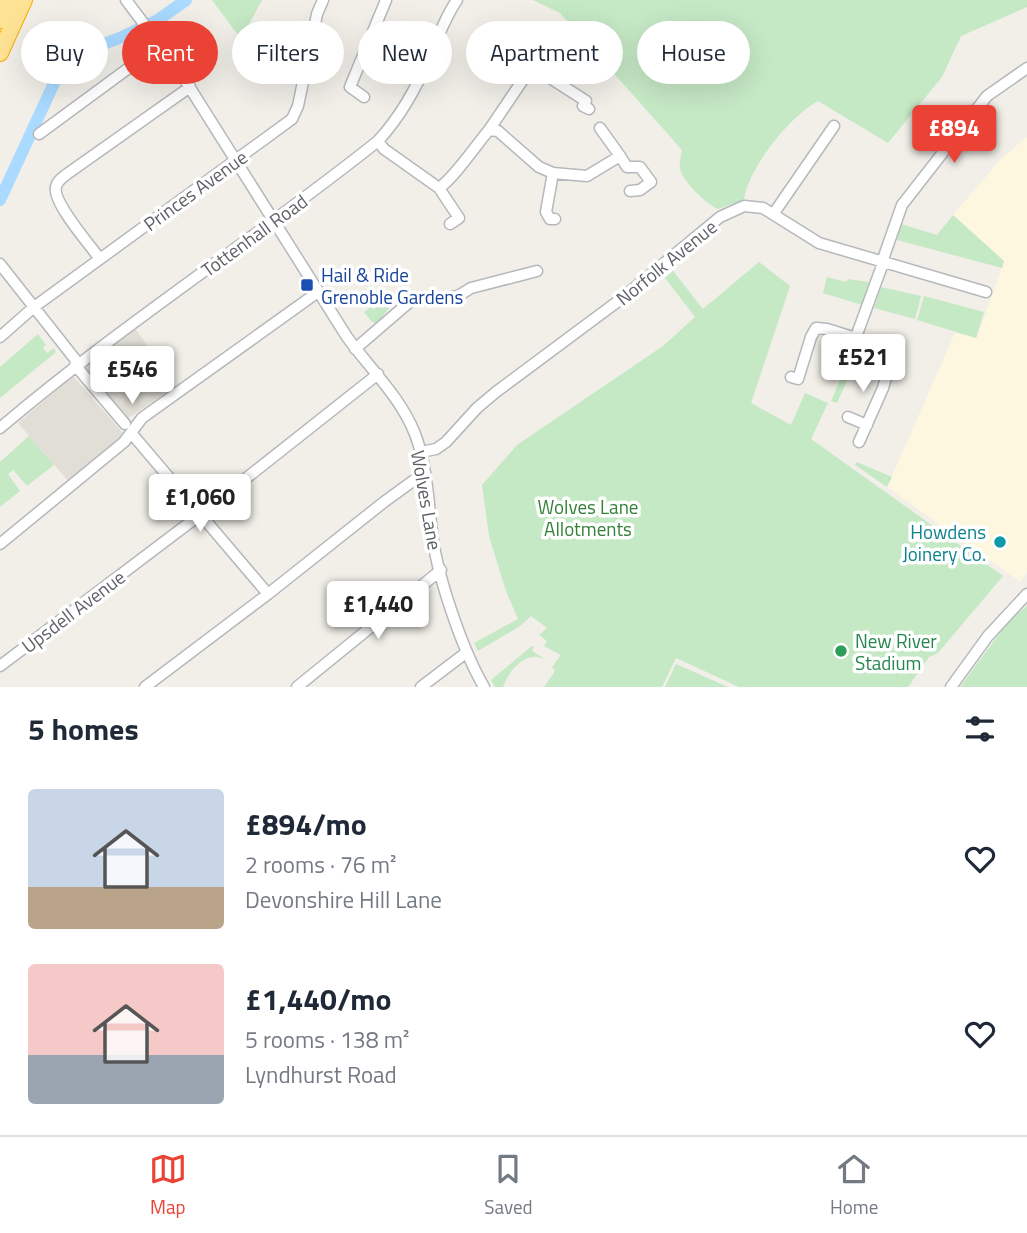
<!DOCTYPE html>
<meta charset="utf-8">
<style>
body{margin:0;font-family:"Titillium Web",sans-serif;background:#f2f2f3;color:#1f2937;height:100vh;display:flex;flex-direction:column;font-size:26px;white-space:nowrap}
*{box-sizing:border-box;margin:0}
p{font-size:23px;color:#747a83}
.icon{flex:none;width:38px;height:38px;fill:none;stroke:currentColor;stroke-width:2;stroke-linecap:round;stroke-linejoin:round}
.map{position:relative;height:687px;overflow:hidden}
.drawer{display:flex;flex-direction:column;background:#fff;flex:1}
.drawer>*{flex:none}
.top-card{position:absolute;left:21px;top:21px;width:985px;height:63px;display:flex;gap:14px}
.price{position:absolute;translate:-50% -60px;padding:0 16px;border-radius:7px;background:#fff;color:#222;font-size:23px;line-height:46px;filter:drop-shadow(0 2px 4px #0008)}
.price::after{content:'';position:absolute;left:50%;top:42px;width:21px;height:16px;margin-left:-10px;background:inherit;clip-path:polygon(0 0,100% 0,50% 100%)}
.price.selected{background:#ea4335;color:#fff}
ul{padding:0;list-style:none}
li{display:flex;align-items:center;gap:21px;height:175px;padding:0 28px}
li span{display:grid;place-items:center;flex:none;width:196px;height:140px;border-radius:7px;color:#555}
li>.icon{margin-inline-start:auto}
span .icon{width:84px;height:84px;fill:#fffc;stroke-width:1}
li b{font-size:30px}
h2{display:flex;justify-content:space-between;align-items:center;height:84px;padding:0 28px;font-size:30px}
.chip{padding:0 24px;border-radius:32px;background:#fff;box-shadow:0 7px 28px #0002;font-size:24px;line-height:63px}
.chip.selected{background:#ea4335;color:#fff}
.tab-bar{display:flex;justify-content:space-around;align-items:center;height:98px;border-top:2px solid #e0e1e3;background:#fff;font-size:19px;color:#747a83}
.tab-bar a{display:grid;justify-items:center;gap:4px}
.tab-bar .selected{color:#ea4335}
.map>svg:first-child{display:block}
.commercial{fill:#fef7e0}
.education{fill:#e1ded6}
.green{fill:#c5e8c5}
.lines{fill:none;stroke-linecap:round;stroke-linejoin:round}
.river{stroke:#aadaff;stroke-width:12}
.minor-casing{stroke:#b5b8bc;stroke-width:13}
.highway-casing{stroke:#f9ab00;stroke-width:18}
.minor{stroke:#fff;stroke-width:10}
.highway{stroke:#fde293;stroke-width:16}
.transit-dot{fill:#1a4fb4;stroke:#fff;stroke-width:2.5}
.culture-dot{fill:#0f9aa8;stroke:#fff;stroke-width:2.5}
.leisure-dot{fill:#2e9e5b;stroke:#fff;stroke-width:2.5}
.labels{text-anchor:middle;dominant-baseline:central;stroke-width:7;stroke-linejoin:round;paint-order:stroke}
.street-label{font-size:19px;fill:#5f6368;stroke:#fff}
.transit-label{font-size:19px;fill:#164399;stroke:#fff;text-anchor:start}
.park-label{font-size:19px;fill:#348238;stroke:#fff}
.culture-label{font-size:19px;fill:#0d838f;stroke:#fff;text-anchor:end}
.leisure-label{font-size:19px;fill:#27864d;stroke:#fff;text-anchor:start}
</style>
<div class="map">
<svg width="1027" height="687" viewBox="0 0 1027 687">
<rect width="100%" height="100%" fill="#f1efe8"/>
<path class="commercial" d="M1027 137V572L1020 582 887 487 955 333 977 338 1004 261 953 215 1002 158Z"/>
<path class="education" d="M134 327 176 386 127 419 81 366Z
M73 376 122 432V436L69 482 18 423Z"/>
<path class="green" d="M212 0H262L241 39Z
M533 0H1027V7L961 36 942 77 888 143 818 101C790 116 748 168 744 200L718 209C707 205 681 180 680 168 679 163 681 155 682 150L560 13Z
M953 215 1004 261 1002 268 897 240 901 224 937 235Z
M759 262 790 286 751 403 791 425 805 393 828 403 811 439 1003 576 938 653 929 657 908 687H739L676 658 662 687H544L555 671 552 667 561 655 544 646 547 641 539 635 547 628 531 616 520 626 478 651 474 643 518 619 506 591 489 536 482 485 517 445 663 346 695 317 665 278 673 271 703 309Z
M827 277 846 282 848 279 869 282 862 305 823 293Z
M881 287 921 296 915 319 874 308Z
M924 296 984 312 976 338 917 320Z
M395 300 377 324 371 321 364 312 371 307 374 309 380 305 385 307Z
M38 334 46 345 43 348 47 353 54 348 56 352 0 398V367Z
M843 373 849 376 837 403 831 401Z
M29 436 54 465 27 486 13 470 8 474 20 491 0 507V462Z
M857 462 892 477 887 487 855 465Z
M1027 606V687H960L1008 622Z
M532 646 534 647 532 651 545 659C541 658 537 656 533 657 519 658 507 675 503 687H495L491 680Z
M676 664 728 687H665Z"/>
<g class="lines">
<path class="river" d="M0 200 55 81 66 68 93 48 122 37 158 20 186 0"/>
<g class="minor-casing">
<path id="minor" d="M126 0 178 69 347 337C370 369 400 396 415 434 428 468 428 504 433 540 439 581 463 651 484 687
M533 67 586 101 583 106 589 109
M364 97 350 87 386 0
M600 128 620 156
M489 130 547 44
M39 134 160 45
M378 141 384 149 439 188C454 178 476 145 489 130L498 131 539 167 553 173 587 176 620 156 627 167H640L651 182 640 190 630 191
M553 173 546 212 550 219H555
M439 188 459 218 450 224
M774 213 834 126
M100 259C90 245 52 202 56 187 57 181 62 178 67 174L190 87
M882 262 902 205 987 96 1027 68
M0 264 78 363
M0 337 34 307 292 119 298 106 317 14 323 0
M856 337 883 263
M355 349 413 299 433 300 458 296 471 288 537 271
M75 365 125 424
M791 377 798 379 811 337 816 328 827 329 894 350 883 388 859 442
M848 417 867 425
M0 428C121 325 254 240 378 141 400 117 418 85 430 55 439 36 445 17 457 0
M132 434 268 594
M421 452 436 449 446 442 477 408 496 392 621 299 720 217 744 206 763 208 819 243 986 292
M0 544 124 442 142 418 318 292
M0 666 201 514 378 374
M145 687 268 594 384 502 417 478 426 477
M297 687 441 570
M421 687 467 652
M951 687 988 636 1027 594"/>
</g>
<g class="highway-casing">
<path id="highway" d="M0 20 9 0
M0 53 24 0"/>
</g>
<use href="#minor" class="minor"/>
<use href="#highway" class="highway"/>
</g>
<rect class="transit-dot" x="300" y="278" width="14" height="14" rx="3.5"/>
<circle class="culture-dot" cx="1000" cy="542" r="7"/>
<circle class="leisure-dot" cx="841" cy="651" r="7"/>
<g class="labels">
<g class="street-label">
<text transform="translate(195 190) rotate(-36)">Princes Avenue</text>
<text transform="translate(254 235) rotate(-36)">Tottenhall Road</text>
<text transform="translate(666 262) rotate(-39)">Norfolk Avenue</text>
<text transform="translate(427 500) rotate(80)">Wolves Lane</text>
<text transform="translate(73 611) rotate(-37)">Upsdell Avenue</text>
</g>
<g class="transit-label">
<text x="321" y="274">Hail &amp; Ride<tspan x="321" dy="22">Grenoble Gardens</tspan></text>
</g>
<g class="park-label">
<text x="588" y="506">Wolves Lane<tspan x="588" dy="22">Allotments</tspan></text>
</g>
<g class="culture-label">
<text x="986" y="531">Howdens<tspan x="986" dy="22">Joinery Co.</tspan></text>
</g>
<g class="leisure-label">
<text x="855" y="640">New River<tspan x="855" dy="22">Stadium</tspan></text>
</g>
</g>
</svg>
<b class="price selected" style="left:954px;top:165px">£894</b>
<b class="price" style="left:863px;top:394px">£521</b>
<b class="price" style="left:132px;top:406px">£546</b>
<b class="price" style="left:200px;top:534px">£1,060</b>
<b class="price" style="left:378px;top:641px">£1,440</b>
<div class="top-card">
<a class="chip">Buy</a>
<a class="chip selected">Rent</a>
<a class="chip">Filters</a>
<a class="chip">New</a>
<a class="chip">Apartment</a>
<a class="chip">House</a>
</div>
</div>
<section class="drawer">
<h2>5 homes<svg class="icon" aria-label="filters" viewBox="0 0 24 24"><path d="M4 7h16M4 17h16"/><circle cx="9" cy="7" r="2"/><circle cx="15" cy="17" r="2"/></svg></h2>
<ul>
<li><span style="background:linear-gradient(#c9d6e8 70%,#b9a48a 0)"><svg class="icon" aria-label="home" viewBox="0 0 24 24"><path d="M3 11l9-7 9 7M6 9v11h12V9"/></svg></span><div><b>£894/mo</b><p>2 rooms · 76 m²</p><p>Devonshire Hill Lane</p></div><svg class="icon" aria-label="heart" viewBox="0 0 24 24"><path d="M12 20l-8-8c-3-5 5-10 8-4 3-6 11-1 8 4z"/></svg></li>
<li><span style="background:linear-gradient(#f6c9c9 65%,#9aa5b1 0)"><svg class="icon" aria-label="home" viewBox="0 0 24 24"><path d="M3 11l9-7 9 7M6 9v11h12V9"/></svg></span><div><b>£1,440/mo</b><p>5 rooms · 138 m²</p><p>Lyndhurst Road</p></div><svg class="icon" aria-label="heart" viewBox="0 0 24 24"><path d="M12 20l-8-8c-3-5 5-10 8-4 3-6 11-1 8 4z"/></svg></li>
</ul>
</section>
<nav class="tab-bar">
<a class="selected"><svg class="icon" aria-label="map" viewBox="0 0 24 24"><path d="M3 6l6-2 6 2 6-2v14l-6 2-6-2-6 2zM9 4v14M15 6v14"/></svg>Map</a>
<a><svg class="icon" aria-label="saved" viewBox="0 0 24 24"><path d="M7 4h10v16l-5-4-5 4z"/></svg>Saved</a>
<a><svg class="icon" aria-label="home" viewBox="0 0 24 24"><path d="M3 11l9-7 9 7M6 9v11h12V9"/></svg>Home</a>
</nav>
